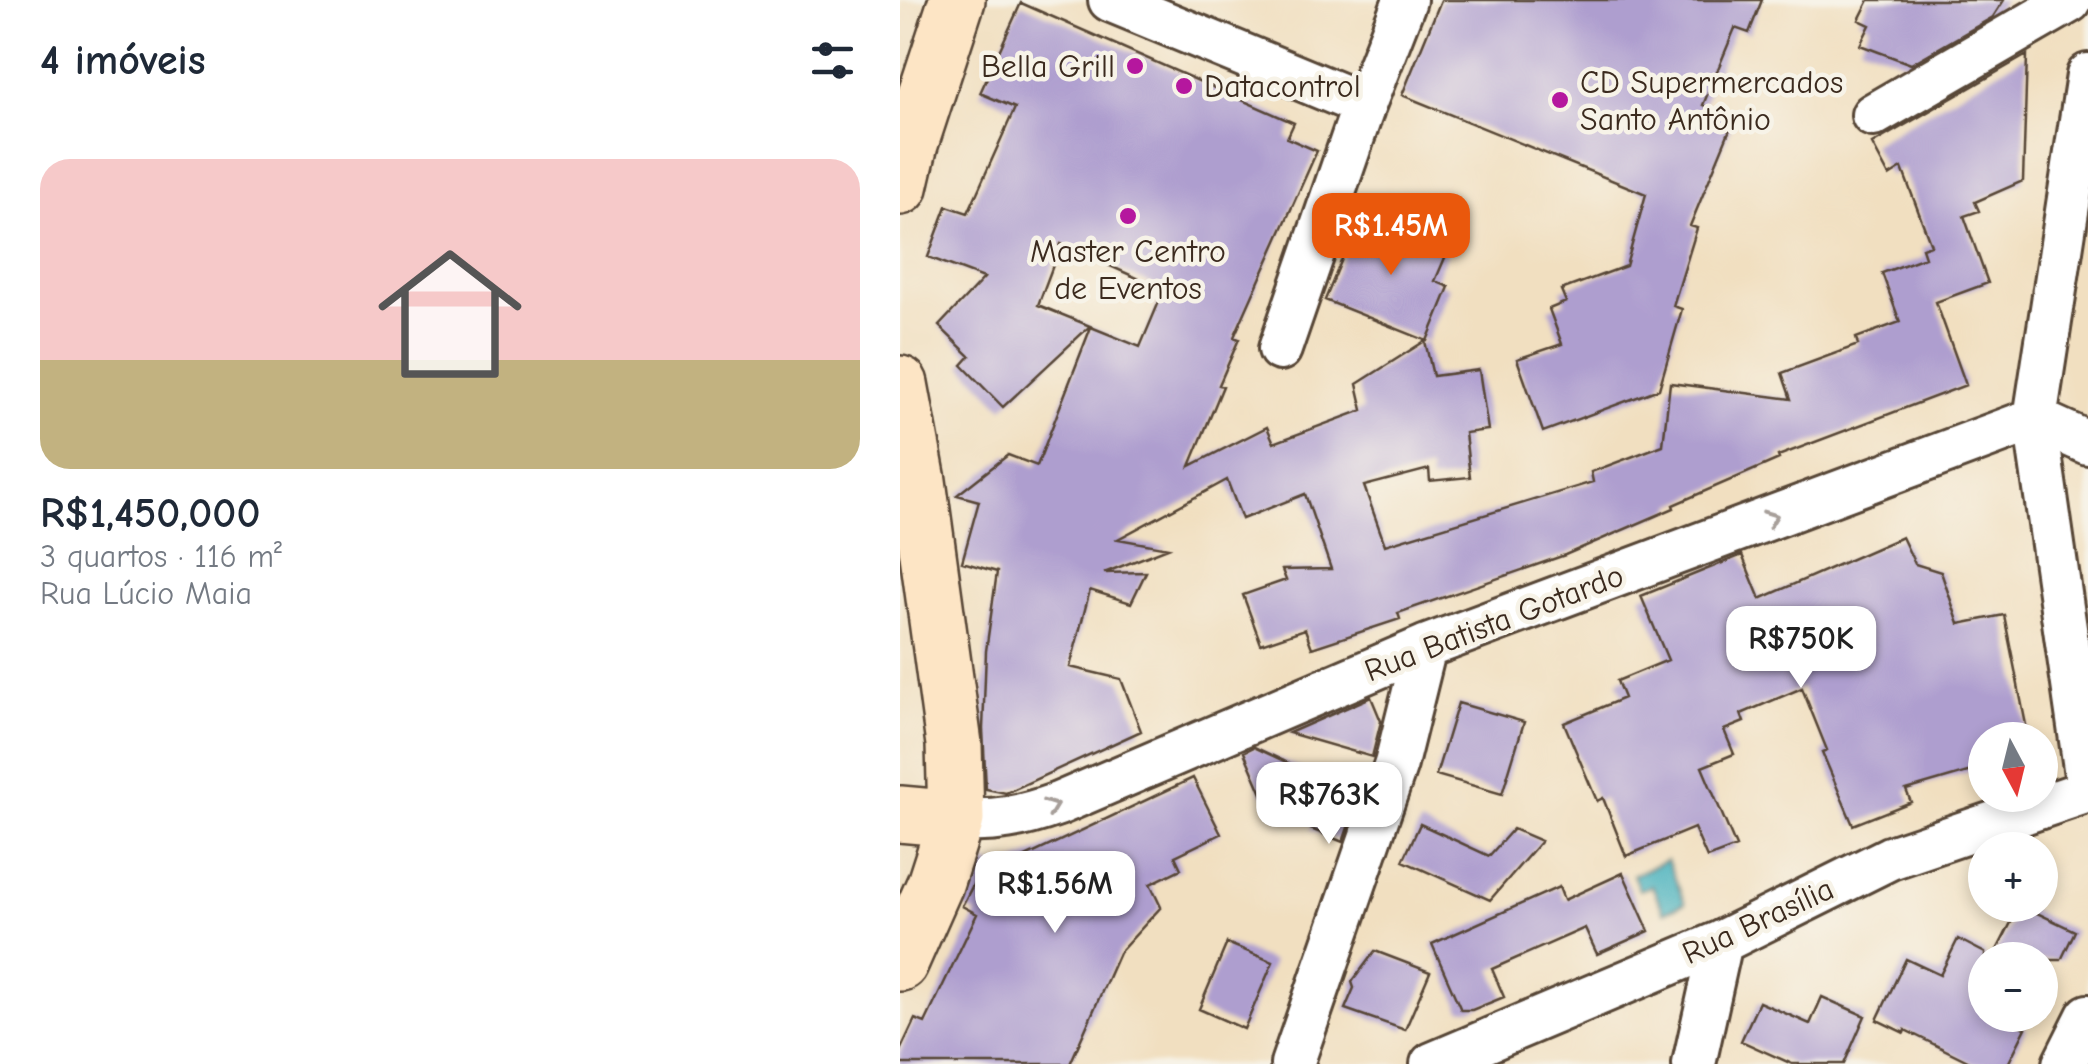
<!DOCTYPE html>
<html lang="pt">
<meta charset="utf-8">
<style>
body{margin:0;font-family:"Comic Neue",sans-serif;background:#f2f2f3;color:#1f2937;height:100vh;display:flex;flex-direction:column;font-size:38px;white-space:nowrap}
*{box-sizing:border-box;margin:0}
p{font-size:32px;color:#747a83}
.icon{flex:none;width:55px;height:55px;fill:none;stroke:currentColor;stroke-width:2;stroke-linecap:round;stroke-linejoin:round}
.map{position:relative;flex:1;overflow:hidden}
.details{display:flex;flex-direction:column;background:#fff;width:900px}
.details>*{flex:none}
.needle{width:65px;rotate:173deg}
.controls{position:absolute;left:1068px;top:722px;display:grid;gap:20px}
.controls a{display:grid;place-items:center;width:90px;height:90px;border-radius:50%;background:#fff;box-shadow:0 5px 15px #0003;font-size:50px}
.price{position:absolute;translate:-50% -85px;padding:0 22px;border-radius:20px;background:#fff;color:#222;font-size:32px;line-height:65px;filter:drop-shadow(0 2px 5px #0008)}
.price::after{content:'';position:absolute;left:50%;top:60px;width:30px;height:22px;margin-left:-15px;background:inherit;clip-path:polygon(0 0,100% 0,50% 100%)}
.price.active{background:#ea580c;color:#fff}
ul{padding:0;list-style:none}
li{display:grid;align-content:center;gap:20px;height:530px;padding:0 40px}
li+li{border-top:2px solid #e0e1e3}
li span{display:grid;place-items:center;height:310px;border-radius:30px;color:#555}
li>.icon{margin-inline-start:auto}
span .icon{width:180px;height:180px;fill:#fffc;stroke-width:1}
li b{font-size:42px}
h2{display:flex;justify-content:space-between;align-items:center;height:120px;padding:0 40px;font-size:42px}
main{display:flex;flex:1;min-height:0}
.map>svg:first-child{display:block}
.water{fill:#40afbc;stroke:#3e6c6d;stroke-width:2.5}
.building{fill:#ae9ecf}
.lines{fill:none;stroke-linecap:round;stroke-linejoin:round}
.street-casing{stroke:#564536;stroke-width:48}
.secondary-casing{stroke:#564536;stroke-width:60}
.street{stroke:#fff;stroke-width:42}
.secondary{stroke:#fde5c5;stroke-width:55}
.oneway{stroke:#a79f9a}
.poi-dot{fill:#b5179e;stroke:#f7f3e8;stroke-width:4}
.labels{text-anchor:middle;dominant-baseline:central;stroke-width:9;stroke-linejoin:round;paint-order:stroke}
.poi-label{font-size:32px;fill:#3b2a1e;stroke:#f7f3e8;text-anchor:start}
.street-label{font-size:32px;fill:#3b2a1e;stroke:#f7f3e8}
</style>
<main>
<section class="details">
<h2>4 imóveis<svg class="icon" aria-label="filters" viewBox="0 0 24 24"><path d="M4 7h16M4 17h16"/><circle cx="9" cy="7" r="2"/><circle cx="15" cy="17" r="2"/></svg></h2>
<ul>
<li><span style="background:linear-gradient(#f6c9c9 65%,#c2b280 0)"><svg class="icon" aria-label="home" viewBox="0 0 24 24"><path d="M3 11l9-7 9 7M6 9v11h12V9"/></svg></span><div><b>R$1,450,000</b><p>3 quartos · 116 m²</p><p>Rua Lúcio Maia</p></div></li>
</ul>
</section>
<div class="map">
<svg width="1188" height="1064" viewBox="0 0 1188 1064">
<rect width="100%" height="100%" fill="#f7f3e8"/>
<filter id="ink" filterUnits="userSpaceOnUse"><feTurbulence type="fractalNoise" baseFrequency=".01" numOctaves="2"/><feDisplacementMap in="SourceGraphic" scale="20" xChannelSelector="R" yChannelSelector="G"/><feConvolveMatrix kernelMatrix="1 2 1 2 8 2 1 2 1" color-interpolation-filters="sRGB"/></filter>
<filter id="wash" filterUnits="userSpaceOnUse"><feTurbulence type="fractalNoise" baseFrequency=".0048" numOctaves="4" result="noise"/><feDisplacementMap in="SourceGraphic" scale="40" xChannelSelector="R" yChannelSelector="G"/><feGaussianBlur stdDeviation="2.25" result="paint"/><feColorMatrix in="noise" values="0 0 0 0 0 0 0 0 0 0 0 0 0 0 0 0 0 1.4 0 .05"/><feComposite in="paint" operator="in"/></filter>
<g filter="url(#wash)">
<rect width="100%" height="100%" fill="#f1dfc0"/>
<path class="water" d="M767 860 785 903 764 912 752 886 739 890 733 875Z"/>
<g id="blocks">
<path class="building" d="M541 0H862L849 33 835 28 803 105 835 117 790 226 797 228 773 306 782 309 759 389 643 432 617 359 662 344 649 309 666 302 661 290 726 266 746 194 502 95Z
M969 0H1104L1093 17 1011 64 960 45 970 25 959 20Z
M121 3 394 123 387 138 417 151 334 337 339 339 319 385 323 386 290 466 367 427 374 443 463 410 457 384 525 341 533 376 579 370 588 430 565 433 570 477 530 481 529 469 464 486 485 545 693 482 691 472 763 445 770 383 891 399 882 373 958 345 956 338 1000 322 982 273 1025 257 1022 248 1031 245 1002 168 989 176 972 144 1127 55 1123 181 1075 202 1079 211 1064 216 1088 283 1036 302 1066 385 878 456 879 459 773 505 774 508 665 555 498 613 500 619 412 648 405 629 361 644 343 595 386 580 382 570 431 569 405 494 342 519 327 480 218 539 268 548 204 573 246 572 231 603 190 590 170 667 221 679 241 731 106 793 86 789 83 729 86 651 97 572 62 562 79 501 57 495 108 455 137 466 191 327 240 347 264 290 161 244 138 305 190 326 103 407 62 365 70 356 39 326 84 278 28 257 47 206 68 213 115 108 80 93Z
M459 218 488 229 492 220 529 235 526 245 547 253 535 281 549 287 527 341 425 300Z
M1002 537 1015 564 1041 572 1059 624 1104 615 1129 740H1085V767L1006 790 1011 802 953 825 922 752 927 750 902 688 841 714 844 722 824 730 834 754 802 767 836 847 807 858 794 828 726 856 703 798 697 801 664 723 724 698 717 681 768 660 741 596 842 555 860 599Z
M471 697 481 721 472 757 389 733Z
M558 703 624 722 602 794 536 775Z
M354 747 414 775 363 796 344 752Z
M293 778 321 834 275 856 281 869 250 884 261 907 219 953 170 1064H0V1051L15 1019 25 1023 77 914 62 906 85 862 100 869Z
M431 783 459 796 443 842 411 829Z
M520 824 589 856 613 829 641 841 590 900 503 861Z
M723 873 749 931 697 954 685 928 592 969 604 997 572 1010H561L532 944 659 887 664 900Z
M1120 905 1175 931 1161 960H1092Z
M1058 939 1085 953V1015H1123L1118 1025 1126 1028 1108 1064H1074L1005 1030 1004 1033 977 1020 1006 959 1040 975Z
M327 943 373 962 344 1029 299 1009Z
M475 951 530 972 505 1030 445 1009 454 988 452 982Z
M922 997 965 1016 944 1064H892L841 1041 859 1002 910 1024Z"/>
</g>
</g>
<g filter="url(#ink)">
<use href="#blocks" fill-opacity="0" stroke="#564536" stroke-width="2.5"/>
<g class="lines">
<g class="street-casing">
<path id="street" d="M210 0 464 105
M1188 75 1135 419 1188 789
M973 115 1170 1
M380 349 464 105 505 0
M56 819C93 823 122 817 158 804L525 647 1135 419 1188 443
M392 1064 496 764 525 647
M532 1064 821 942 990 858 1188 791
M794 1064 821 942
M1164 1064 1188 1016"/>
</g>
<g class="secondary-casing">
<path id="secondary" d="M0 187 10 144 57 0
M0 384 18 481 54 744 56 819 35 884 0 963
M0 814 56 819"/>
</g>
<use href="#street" class="street"/>
<use href="#secondary" class="secondary"/>
</g>
<defs><path id="oneway-chevron" d="M-2-3.5L2.5 0L-2 3.5" fill="none" stroke-width="1.6" stroke-linecap="round" stroke-linejoin="round" transform="scale(2.5)"/></defs>
<g class="oneway">
<use href="#oneway-chevron" transform="translate(871 518) rotate(-21)"/>
<use href="#oneway-chevron" transform="translate(151 807) rotate(-21)"/>
</g>
</g>
<g class="poi-dot">
<circle cx="235" cy="66" r="10"/>
<circle cx="284" cy="86" r="10"/>
<circle cx="660" cy="100" r="10"/>
<circle cx="228" cy="216" r="10"/>
</g>
<g class="labels">
<g class="poi-label">
<text x="215" y="66" text-anchor="end">Bella Grill</text>
<text x="680" y="82">CD Supermercados<tspan x="680" dy="37">Santo Antônio</tspan></text>
<text x="304" y="86">Datacontrol</text>
<text x="228" y="251" text-anchor="middle">Master Centro<tspan x="228" dy="37">de Eventos</tspan></text>
</g>
<g class="street-label">
<text transform="translate(594 623) rotate(-21)">Rua Batista Gotardo</text>
<text transform="translate(858 921) rotate(-25)">Rua Brasília</text>
</g>
</g>
</svg>
<div class="controls">
<a><svg class="needle" viewBox="-14 -14 28 28"><path d="M0-13l5 13h-10z" fill="#e53935"/><path d="M0 13l5-13h-10z" fill="#747a83"/></svg></a>
<a>+</a>
<a>−</a>
</div>
<b class="price active" style="left:491px;top:278px">R$1.45M</b>
<b class="price" style="left:901px;top:691px">R$750K</b>
<b class="price" style="left:429px;top:847px">R$763K</b>
<b class="price" style="left:155px;top:936px">R$1.56M</b>
</div>
</main>
